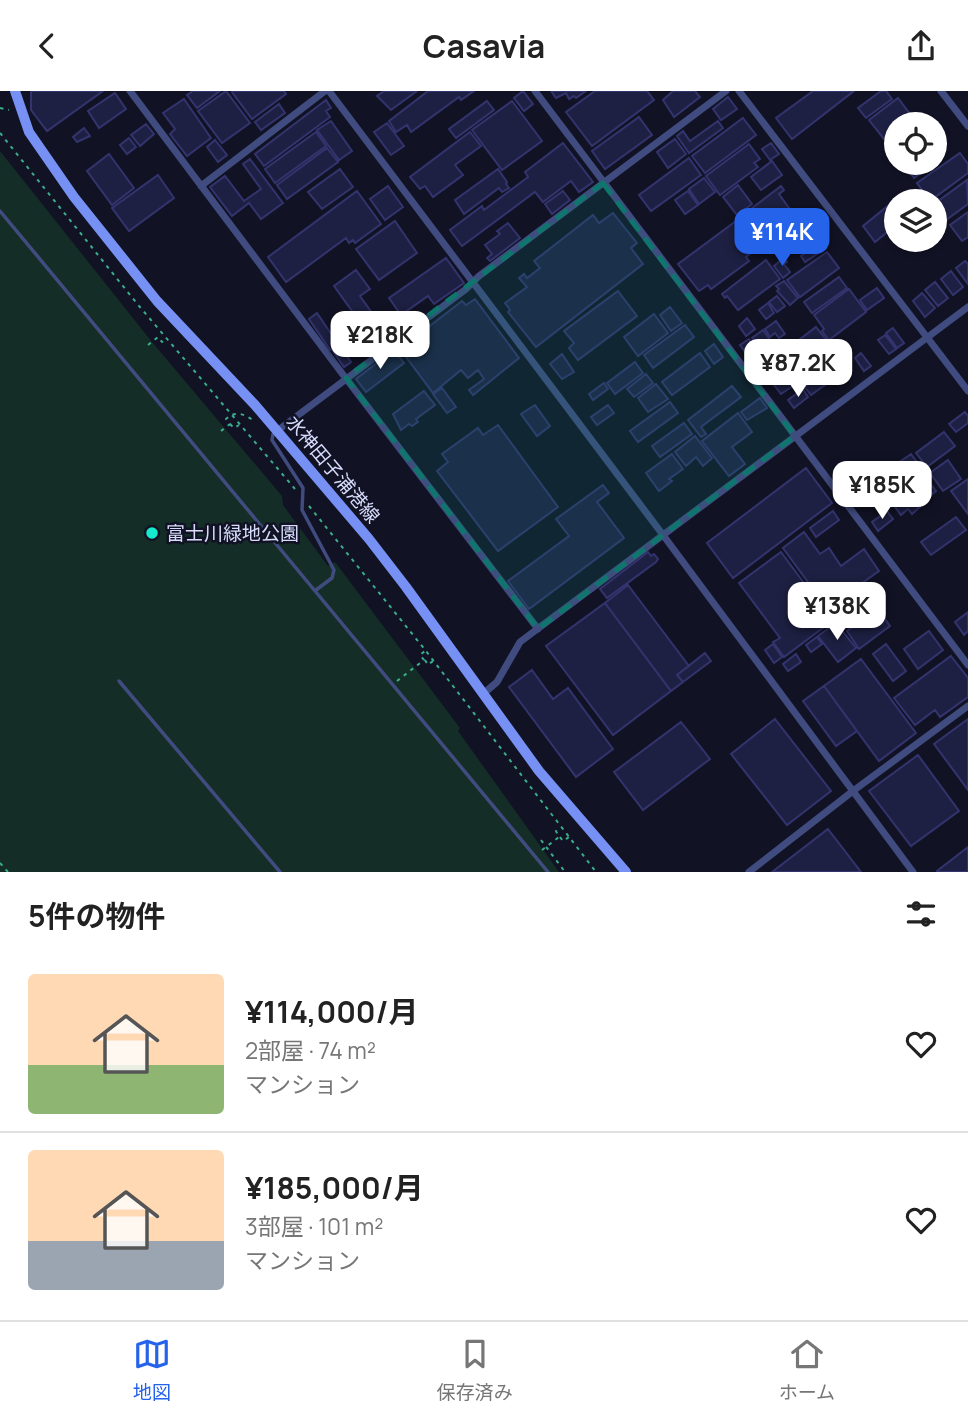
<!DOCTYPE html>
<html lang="ja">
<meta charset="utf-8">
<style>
body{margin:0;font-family:Manrope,"Noto Sans JP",sans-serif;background:#f2f2f2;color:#222;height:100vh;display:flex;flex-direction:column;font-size:26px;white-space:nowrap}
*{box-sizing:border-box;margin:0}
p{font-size:23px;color:#767676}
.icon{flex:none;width:38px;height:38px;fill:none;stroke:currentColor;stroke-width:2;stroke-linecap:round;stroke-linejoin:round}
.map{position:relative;height:781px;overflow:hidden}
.sheet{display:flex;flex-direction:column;background:#fff;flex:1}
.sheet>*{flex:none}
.buttons{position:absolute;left:884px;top:21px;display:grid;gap:14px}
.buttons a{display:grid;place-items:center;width:63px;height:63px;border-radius:50%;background:#fff;box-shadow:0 2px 5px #0004;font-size:35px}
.price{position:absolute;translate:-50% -60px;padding:0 16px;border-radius:14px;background:#fff;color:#222;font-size:23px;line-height:46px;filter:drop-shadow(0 2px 4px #0008)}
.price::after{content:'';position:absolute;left:50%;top:42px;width:21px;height:16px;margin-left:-10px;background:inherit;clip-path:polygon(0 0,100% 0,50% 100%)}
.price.on{background:#2563eb;color:#fff}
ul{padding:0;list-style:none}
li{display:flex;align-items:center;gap:21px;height:175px;padding:0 28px}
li+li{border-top:2px solid #e0e0e0}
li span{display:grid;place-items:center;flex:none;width:196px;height:140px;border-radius:7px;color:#555}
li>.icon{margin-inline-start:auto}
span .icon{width:84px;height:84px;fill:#fffc;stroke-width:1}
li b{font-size:30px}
h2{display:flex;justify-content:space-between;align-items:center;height:84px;padding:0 28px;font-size:30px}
header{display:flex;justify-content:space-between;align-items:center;height:91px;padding:0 28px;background:#fff;font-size:32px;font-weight:700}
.dock{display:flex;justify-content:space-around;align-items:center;height:98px;border-top:2px solid #e0e0e0;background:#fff;font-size:19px;color:#767676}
.dock a{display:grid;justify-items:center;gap:4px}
.dock .on{color:#2563eb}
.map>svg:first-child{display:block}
.green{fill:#142e27}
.building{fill:#1e2043;stroke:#33346d;stroke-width:2}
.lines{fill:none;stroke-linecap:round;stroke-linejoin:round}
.path{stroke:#3aad8b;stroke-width:2;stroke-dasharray:3.5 5;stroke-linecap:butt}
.lane{stroke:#404c7f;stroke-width:3.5}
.street{stroke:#404c7f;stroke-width:7}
.secondary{stroke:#7790f3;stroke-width:10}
.marked{fill:#0f766e;fill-opacity:0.2;stroke:#0f766e;stroke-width:5;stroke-dasharray:14 9;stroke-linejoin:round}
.poi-dot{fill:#14ebce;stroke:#111224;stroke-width:2.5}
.labels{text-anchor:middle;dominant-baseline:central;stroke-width:5;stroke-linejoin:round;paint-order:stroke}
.street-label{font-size:19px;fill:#d7dcfc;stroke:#111224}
.poi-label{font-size:19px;fill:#d7dcfc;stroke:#111224;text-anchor:start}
</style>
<header><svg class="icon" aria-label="back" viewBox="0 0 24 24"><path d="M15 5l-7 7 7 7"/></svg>Casavia<svg class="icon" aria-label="share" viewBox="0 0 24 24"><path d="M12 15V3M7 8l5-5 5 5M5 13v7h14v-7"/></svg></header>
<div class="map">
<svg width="968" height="781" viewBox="0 0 968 781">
<rect width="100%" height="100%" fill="#111224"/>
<path class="green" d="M0 60 152 251 282 405 283 414 328 475 335 471 460 637 458 640 559 781H0Z"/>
<path class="building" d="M31 0H103L47 40 31 19Z
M193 0H220L197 17 187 4Z
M226 0 250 32 222 52 198 20Z
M233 0H284L286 3 252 28 232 1Z
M384 0H417L391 19 377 5Z
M428 0H474L461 9 459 6 411 41 407 34 396 41 389 30Z
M523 0 533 13 524 20 514 7Z
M551 0H586L576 7 574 5 569 8 566 2 556 7Z
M595 0H647L654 9 592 55 566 21Z
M673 0H695L700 6 674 26 663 9Z
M813 0H854L792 48 776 27Z
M881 0H886L892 8 866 27 858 17Z
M115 2 126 18 99 37 88 20Z
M728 6 737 18 721 29 713 18Z
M898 7 913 27 904 33H896V39L884 48 869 29Z
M184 8 211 47 187 65 170 43 175 38 163 22Z
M326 9 331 17 326 20 330 26 264 75 255 63Z
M487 10 494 19 456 47 449 38Z
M512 10 542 50 502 79 472 39Z
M279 13 285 22 261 39 255 31Z
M639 26 652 44 605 78 592 60Z
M743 27 756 44 705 82 692 65Z
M331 30 352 60 339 69 317 39Z
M718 30 723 37 689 62 677 45 683 40 690 50Z
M387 32 404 55 391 64 374 41Z
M146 33 154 43 140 55 131 44Z
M84 37 90 45 77 51 73 46Z
M316 41 326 55 275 92 265 78Z
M470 41 481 55 455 74 463 84 433 106 425 95 420 98 410 86Z
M129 47 136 56 127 63 120 54Z
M675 48 686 63 668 77 657 61Z
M215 49 227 64 218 71 207 56Z
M563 52 593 91 579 101 571 90 543 111 535 101 462 155 450 139 482 115 484 119 528 86 525 81Z
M771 52 779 63 770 69 762 58Z
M749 53 760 68 754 72 758 76 720 104 706 85Z
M934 55 943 66 914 87 903 72H934Z
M327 57 338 71 287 108 277 94Z
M960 62 968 73V82L930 110 917 92Z
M109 63 134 97 112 114 87 80Z
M689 67 701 84 651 120 639 104Z
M250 68 283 112 261 128 249 112 232 125 210 96 225 85 244 110 261 98 243 73Z
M772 70 782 84 761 99 751 86Z
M340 78 353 96 322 118 308 101Z
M498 78 507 91 506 93 509 97 502 101 499 97 464 123 455 109Z
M158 84 174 107 129 140 112 117Z
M704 87 715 101 699 113 689 98Z
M967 89 968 113 946 129 934 113Z
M738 94 752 113 737 124 723 106Z
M388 95 403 116 385 129 370 108Z
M781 95 784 99 779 103 789 117 752 145 739 127Z
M357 100 381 133 355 152 353 149 349 152 346 147 286 191 268 166Z
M563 100 570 109 552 123 545 113Z
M688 100 698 114 685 123 675 109Z
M889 114 896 122V134L875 151 863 135Z
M968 121V146L962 150 950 134Z
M613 122 637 152 631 157 643 173 536 256 508 221 510 219 505 212 527 196 519 187 524 183 527 187 540 177 534 170 593 124 599 132Z
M395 130 417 162 379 189 356 158Z
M736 130 756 158 746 166 749 170 711 198 708 194 699 200 678 173Z
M508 132 520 147 490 170 487 167 492 163 485 154 500 143 497 140Z
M821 151 826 157 805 171 801 165Z
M827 161 839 177 800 206 787 189Z
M446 167 464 192 434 213 428 205 401 224 389 207Z
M784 167 787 171 784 173 790 181 783 187 774 175Z
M766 169 780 188 738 219 727 205 725 207 722 203Z
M965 170 968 173V193L956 177Z
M356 179 370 198 360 205 387 243 375 252 334 195Z
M951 180 963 196 953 204 941 188Z
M839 186 847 197 812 222 804 211Z
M784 190 798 207 790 214 777 200 779 198 776 195Z
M935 191 948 207 938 215 925 199Z
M877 197 884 207 867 219 860 209Z
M849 198 866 221 829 249 822 240 824 238 814 224Z
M618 200 637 225 578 269 569 257 574 252 564 240Z
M922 202 935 217 925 226 913 210Z
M777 205 785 215 777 221 769 211Z
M475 208 519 267 473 304 469 299 484 288 478 279 468 287 461 279 433 302 400 258 462 210 466 214Z
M768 212 774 222 766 228 759 219Z
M670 216 682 232 671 240 660 224Z
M317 222 338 253 330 259 309 228Z
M654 223 668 242 638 265 624 246Z
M747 227 755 238 746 245 739 235Z
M776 230 785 243 779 247 775 242 770 246 765 238Z
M685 234 694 246 653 277 644 264Z
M816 236 828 251 795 277 783 261Z
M893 237 904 252 897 257 886 242Z
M763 239 770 249 757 255 752 247Z
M885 244 896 258 889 263 878 249Z
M749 248 755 256 752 259 754 262 749 266 740 254Z
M714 253 723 266 714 273 705 260Z
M340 256 351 271 344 276 333 260Z
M394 259 404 272 366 301 356 288Z
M700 262 710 276 672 304 662 291Z
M861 262 871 275 864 280 855 267Z
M562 263 574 281 562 288 550 273Z
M842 270 849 281 845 284 843 281 833 289 827 281Z
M635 271 643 282 615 303 607 292Z
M646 283 653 292 634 306 627 298Z
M790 283 796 293 781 303 774 294Z
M824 283 829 291 811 304 805 296Z
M604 292 608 298 593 309 589 303Z
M656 293 668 308 648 321 638 307Z
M732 295 741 306 701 336 706 343 701 346 688 329Z
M442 297 456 316 447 322 433 303Z
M803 298 808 306 794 317 788 309Z
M424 300 435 314 416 328 418 331 412 335 409 333 401 339 393 323Z
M760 307 767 317 747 329 741 321Z
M670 311 678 322 638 351 630 340Z
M535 314 550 335 537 345 521 323Z
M608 314 614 322 597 334 591 326Z
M965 321 968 325V332L956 341 949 333Z
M738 322 752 341 732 356 745 373 729 385 702 350Z
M684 332 692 343 660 366 652 355Z
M498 334 558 416 498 460 437 380 448 371 442 363 478 337 483 344Z
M944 341 955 355 927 376 916 362Z
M695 345 712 367 703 375 696 366 686 375 675 361Z
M672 363 683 378 669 388 672 390 659 400 646 382Z
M911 363 917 371 902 383 895 374Z
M948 369 961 388 943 400 930 382Z
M806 377 832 412 733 487 707 452Z
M968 388V423L951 400Z
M930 392 936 400 921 412 915 403Z
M603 394 609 402 597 411 624 447 529 518 508 490 569 445 556 428Z
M870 395 877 404 861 415 855 406Z
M910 404 920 416 912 423 908 418 901 424 895 416Z
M833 420 839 429 816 446 810 437Z
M887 420 893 428 878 440 872 431Z
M956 426 966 439 931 464 921 451Z
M804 441 820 463 829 457 841 475 864 458 879 480 827 517 783 457Z
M648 461 651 465 654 463 658 468 656 471 607 507 600 498Z
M781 461 832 530 784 566 773 551 780 547 739 492Z
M628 494 689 575 677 584 683 591 671 600 605 512Z
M858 499 872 518 844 538 830 520Z
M605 512 671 600 613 644 546 555Z
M878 518 890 535 859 558 847 540Z
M968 521V540L964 544 955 531Z
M836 532 856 557 838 571 818 545Z
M929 540 943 559 918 578 904 558Z
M817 546 822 553 811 561 806 554Z
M773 553 782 566 774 572 765 559Z
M886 553 906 580 893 590 873 563Z
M705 562 711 570 683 591 677 584Z
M796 563 801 571 788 580 783 573Z
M951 565 968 587V606L940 626 935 619 915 634 894 607Z
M861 568 916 642 879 670 824 595Z
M532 579 553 608 568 597 613 658 576 686 509 596Z
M824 595 857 640 836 655 803 610Z
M775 628 831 700 787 734 731 663Z
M968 628V699L934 653Z
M681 631 710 668 643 719 614 681Z
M918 664 959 720 911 755 869 700Z
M828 738 861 781H772Z
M968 756V781H937V780Z"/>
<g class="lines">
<path class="path" d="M0 17 9 19
M0 42 139 215 295 398
M148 254 158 246 162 251 165 248
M230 333 234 337 239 334
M221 340 230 333 226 328C236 319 244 323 254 330
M309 415 426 560 596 781
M425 569 428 574 433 570
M397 590 424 569 420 564 425 560
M560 746 563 750 569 746
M541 749 565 781
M542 759 559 746 556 740 560 737
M0 772 8 781"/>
<path class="lane" d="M0 120 548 781
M275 341 273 343 272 349 303 397 302 419 334 479 332 487 316 499
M119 590 280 781"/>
<path class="street" d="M130 0 341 281 538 538
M329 0 663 444 913 781
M535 0 968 574
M739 0 968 300
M941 0 968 35
M201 95 325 0
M277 340 466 198 479 185 726 0
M483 603 497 591 520 551 968 216
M749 781 853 700 968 615"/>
<path class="secondary" d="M15 0 29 41 74 106 157 210 255 314 369 448 406 496 539 680 626 781"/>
</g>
<path class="marked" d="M603 92 795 345 538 538 346 287Z"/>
<circle class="poi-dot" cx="152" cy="442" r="7"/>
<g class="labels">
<g class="street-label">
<text transform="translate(333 378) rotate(50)">水神田子浦港線</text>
</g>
<g class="poi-label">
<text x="166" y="442">富士川緑地公園</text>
</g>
</g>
</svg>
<div class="buttons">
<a><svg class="icon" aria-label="locate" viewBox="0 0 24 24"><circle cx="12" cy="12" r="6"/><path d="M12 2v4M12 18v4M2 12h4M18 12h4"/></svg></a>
<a><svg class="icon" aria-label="layers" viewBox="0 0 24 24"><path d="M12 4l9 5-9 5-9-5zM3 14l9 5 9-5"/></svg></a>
</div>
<b class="price on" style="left:782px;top:177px">¥114K</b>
<b class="price" style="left:380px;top:280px">¥218K</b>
<b class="price" style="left:798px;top:308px">¥87.2K</b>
<b class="price" style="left:882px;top:430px">¥185K</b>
<b class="price" style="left:837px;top:551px">¥138K</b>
</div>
<section class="sheet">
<h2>5件の物件<svg class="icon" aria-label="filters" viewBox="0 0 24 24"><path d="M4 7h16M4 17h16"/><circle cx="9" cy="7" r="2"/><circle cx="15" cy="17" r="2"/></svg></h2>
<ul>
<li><span style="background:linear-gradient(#ffd9b3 65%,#8fb573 0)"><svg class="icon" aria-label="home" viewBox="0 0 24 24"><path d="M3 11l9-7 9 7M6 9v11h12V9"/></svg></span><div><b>¥114,000/月</b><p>2部屋 · 74 m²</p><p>マンション</p></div><svg class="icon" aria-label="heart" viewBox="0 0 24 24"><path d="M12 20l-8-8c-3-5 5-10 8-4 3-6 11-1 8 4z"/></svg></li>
<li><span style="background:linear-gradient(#ffd9b3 65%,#9aa5b1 0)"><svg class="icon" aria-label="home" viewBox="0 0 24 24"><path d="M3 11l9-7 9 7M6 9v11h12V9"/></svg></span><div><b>¥185,000/月</b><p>3部屋 · 101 m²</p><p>マンション</p></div><svg class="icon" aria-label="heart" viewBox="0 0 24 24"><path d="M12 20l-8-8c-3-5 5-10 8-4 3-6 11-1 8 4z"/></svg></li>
</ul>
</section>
<nav class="dock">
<a class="on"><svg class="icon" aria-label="map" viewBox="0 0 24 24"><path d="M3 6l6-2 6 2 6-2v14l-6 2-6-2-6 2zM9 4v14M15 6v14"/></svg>地図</a>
<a><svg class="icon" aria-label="saved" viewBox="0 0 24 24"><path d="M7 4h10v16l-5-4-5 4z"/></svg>保存済み</a>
<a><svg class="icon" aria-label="home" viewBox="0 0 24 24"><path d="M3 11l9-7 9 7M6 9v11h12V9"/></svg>ホーム</a>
</nav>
